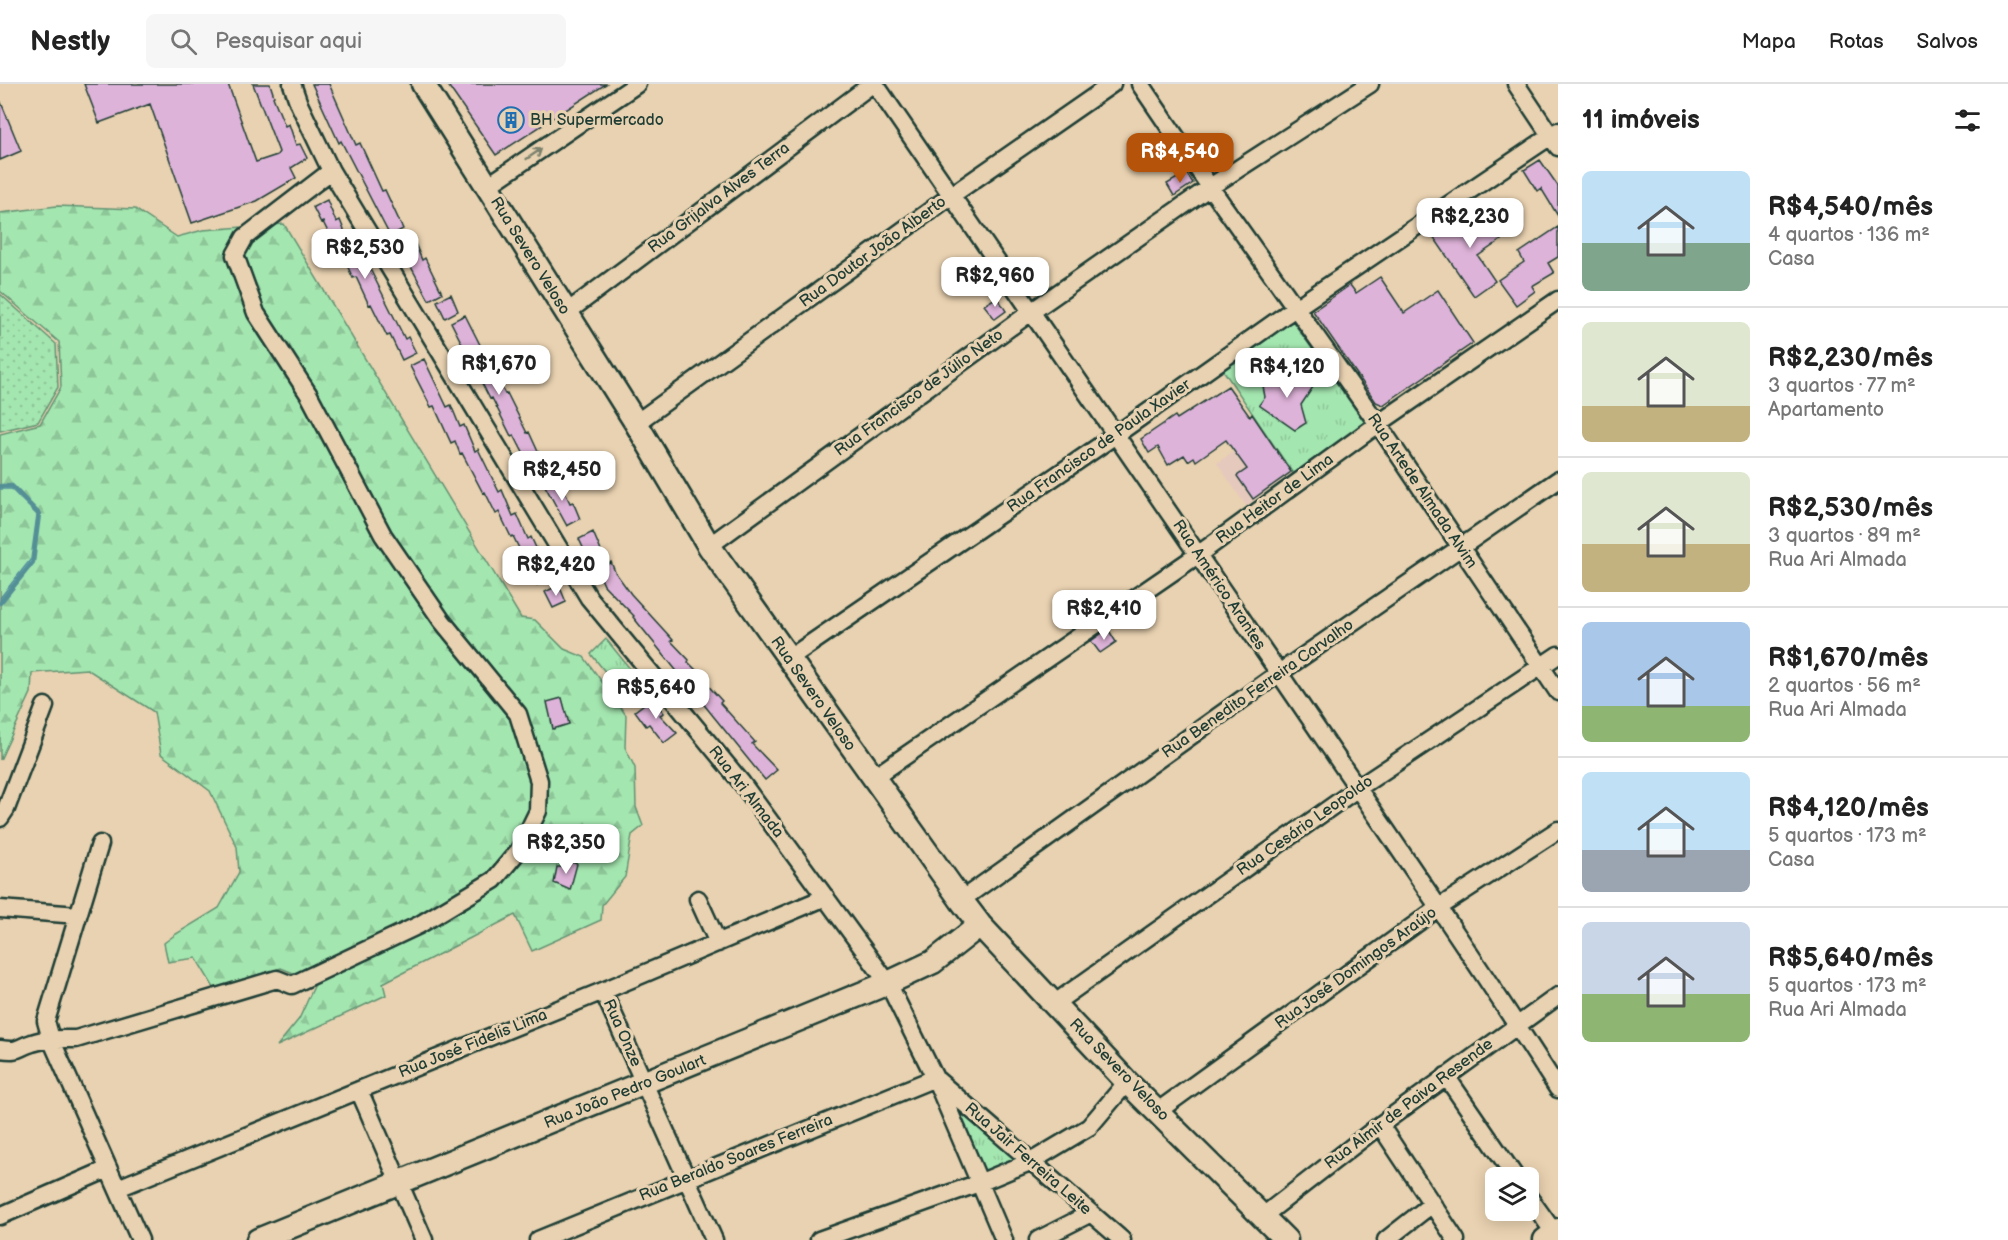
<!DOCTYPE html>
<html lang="pt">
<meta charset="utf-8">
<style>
body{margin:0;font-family:"Balsamiq Sans",sans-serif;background:#f6f6f6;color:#222;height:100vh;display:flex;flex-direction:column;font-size:22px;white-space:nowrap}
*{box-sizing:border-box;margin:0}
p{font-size:20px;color:#767676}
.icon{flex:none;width:33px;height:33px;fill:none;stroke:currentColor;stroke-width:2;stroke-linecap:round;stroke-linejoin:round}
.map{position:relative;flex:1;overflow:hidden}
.sheet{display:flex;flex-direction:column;background:#fff;width:450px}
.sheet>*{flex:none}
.buttons{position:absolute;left:1485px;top:1083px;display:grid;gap:12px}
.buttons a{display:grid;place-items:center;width:54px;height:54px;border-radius:9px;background:#fff;box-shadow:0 3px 15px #0003;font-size:30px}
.price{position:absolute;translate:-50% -51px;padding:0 14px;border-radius:12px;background:#fff;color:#222;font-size:20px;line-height:39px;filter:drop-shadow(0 2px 3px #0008)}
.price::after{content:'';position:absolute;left:50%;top:36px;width:18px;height:14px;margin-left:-9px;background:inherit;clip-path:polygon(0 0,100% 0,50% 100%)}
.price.on{background:#b45309;color:#fff}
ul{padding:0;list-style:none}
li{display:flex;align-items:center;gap:18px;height:150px;padding:0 24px}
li+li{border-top:2px solid #e0e0e0}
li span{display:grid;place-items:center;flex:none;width:168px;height:120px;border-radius:9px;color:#555}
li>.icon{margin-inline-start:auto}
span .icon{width:72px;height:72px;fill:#fffc;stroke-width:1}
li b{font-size:26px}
h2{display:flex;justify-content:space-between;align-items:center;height:72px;padding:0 24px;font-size:26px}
header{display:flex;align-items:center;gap:36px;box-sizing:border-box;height:84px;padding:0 30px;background:#fff;border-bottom:2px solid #e0e0e0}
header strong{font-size:28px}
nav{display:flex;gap:33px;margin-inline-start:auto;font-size:21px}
.search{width:420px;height:54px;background:#f6f6f6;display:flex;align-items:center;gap:15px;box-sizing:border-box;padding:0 21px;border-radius:9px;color:#767676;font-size:22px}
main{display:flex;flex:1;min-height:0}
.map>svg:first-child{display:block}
.built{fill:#e6c9bd}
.grass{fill:url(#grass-dots);stroke:#629272;stroke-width:1.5}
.forest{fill:url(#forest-firs);stroke:#629272;stroke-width:1.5}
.park{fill:url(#park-tufts);stroke:#629272;stroke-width:1.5}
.water{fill:url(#water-waves);stroke:#548f96;stroke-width:1.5}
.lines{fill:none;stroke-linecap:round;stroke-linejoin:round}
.stream{stroke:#548f96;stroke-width:4.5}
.building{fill:#deb3d9;stroke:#1f3d34;stroke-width:1.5}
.street-casing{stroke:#1f3d34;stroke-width:21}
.secondary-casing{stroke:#1f3d34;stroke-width:27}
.street{stroke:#e9d2b1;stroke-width:16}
.secondary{stroke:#e9d2b1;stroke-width:22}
.oneway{stroke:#7a806c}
.labels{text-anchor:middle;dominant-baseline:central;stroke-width:6;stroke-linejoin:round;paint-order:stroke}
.poi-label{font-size:16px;fill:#1f3d34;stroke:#e9d2b1;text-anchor:start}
.street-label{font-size:16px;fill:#1f3d34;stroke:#e9d2b1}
</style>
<header>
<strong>Nestly</strong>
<div class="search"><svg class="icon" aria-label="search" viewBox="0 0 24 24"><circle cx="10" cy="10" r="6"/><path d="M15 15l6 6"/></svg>Pesquisar aqui</div>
<nav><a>Mapa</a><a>Rotas</a><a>Salvos</a></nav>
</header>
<main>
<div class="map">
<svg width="1558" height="1156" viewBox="0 0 1558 1156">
<defs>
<pattern id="grass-dots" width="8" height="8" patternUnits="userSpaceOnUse" patternTransform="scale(1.5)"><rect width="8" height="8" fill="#a4e6b0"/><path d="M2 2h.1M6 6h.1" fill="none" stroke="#8dc698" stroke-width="1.8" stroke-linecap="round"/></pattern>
<pattern id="forest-firs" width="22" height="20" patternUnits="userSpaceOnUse" patternTransform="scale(1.5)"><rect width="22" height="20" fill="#a4e6b0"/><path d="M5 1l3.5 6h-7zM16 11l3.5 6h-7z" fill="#8dc698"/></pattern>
<pattern id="park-tufts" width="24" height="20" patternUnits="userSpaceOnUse" patternTransform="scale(1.5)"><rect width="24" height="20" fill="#a4e6b0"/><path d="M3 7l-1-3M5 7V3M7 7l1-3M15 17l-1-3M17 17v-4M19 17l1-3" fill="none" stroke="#8dc698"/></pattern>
<pattern id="water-waves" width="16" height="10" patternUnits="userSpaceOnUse" patternTransform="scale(1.5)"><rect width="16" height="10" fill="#78c5d7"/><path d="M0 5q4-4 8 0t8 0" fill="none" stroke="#62a1af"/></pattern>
</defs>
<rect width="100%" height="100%" fill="#e9d2b1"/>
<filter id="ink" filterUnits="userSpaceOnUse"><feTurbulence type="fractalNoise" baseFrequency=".0167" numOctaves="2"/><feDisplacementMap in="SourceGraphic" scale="12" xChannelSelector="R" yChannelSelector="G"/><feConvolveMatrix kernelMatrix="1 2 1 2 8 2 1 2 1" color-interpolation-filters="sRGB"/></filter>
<g filter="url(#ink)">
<path class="built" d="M1263 346 1292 388 1246 422 1217 379Z"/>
<path class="grass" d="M0 210 56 260 58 303 38 338 0 347Z"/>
<path class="forest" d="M57 122 135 125 177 153 203 146 284 140 521 534 535 536 564 565 584 573 626 631 625 663 635 684 636 723 643 742 632 751 625 793 602 821 601 836 532 867 515 831 383 899 386 911 277 962 299 935 316 898 281 884 214 904 196 874 168 878 164 859 176 850 219 824 239 788 237 763 210 707 161 670 154 628 87 585 32 589 31 609 0 676V350L40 340 61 303 59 258 0 207V129Z"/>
<path class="park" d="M1291 235 1365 339 1294 391 1221 283Z
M606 555 648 607 631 620 591 570Z
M958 1021 1016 1068V1077L989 1088 981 1085 957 1028Z"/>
<path class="water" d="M0 402H12L39 430 33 478 0 519V514L31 475 37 431 11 405H0Z"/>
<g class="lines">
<path class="stream" d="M0 402H12L39 430 33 478 0 519"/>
</g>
<path class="building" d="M84 0H228L256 78 277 71 279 68 253 0H270L274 12 273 13 285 42 289 40 296 61 300 60 307 74 291 84 296 94 257 117 192 139 150 20 99 39Z
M312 0H329L356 61 360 59 382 107 385 106 403 145 390 152 341 57 339 59Z
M447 0H606L496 71Z
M0 16 21 67 0 76Z
M1540 76 1558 102V132L1541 104 1537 107 1524 86Z
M1186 89 1193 99 1174 112 1167 100Z
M327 116 336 138 340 136 350 161 354 159 365 185 369 183 405 255 408 253 416 269 402 276 390 251 387 252 371 220 369 221 356 193 353 194 336 158 334 160 323 138 321 139 313 123Z
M1480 124 1501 156 1478 172 1495 197 1474 212 1433 152 1456 137 1458 140Z
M1558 143V173L1548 179 1554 189 1532 202 1535 207 1516 221 1498 196 1524 178 1519 169Z
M411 150 422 176 425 174 442 209 429 216 397 157Z
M1380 193 1404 229 1438 206 1473 259 1383 321 1376 318 1313 227 1350 201 1356 209Z
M451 210 458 227 445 234 437 217Z
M997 213 1006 227 995 235 984 221Z
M465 231 505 310 507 309 527 349 529 348 540 372 542 371 549 387 536 394 514 351 511 352 492 314 490 315 451 238Z
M424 275 447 323 451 321 460 343 464 341 475 367 478 365 499 408 502 406 513 432 517 430 528 455 531 453 550 494 537 501 513 452 511 453 499 428 496 430 485 408 483 409 462 369 460 370 455 357 451 359 434 322 431 323 410 282Z
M1272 288 1286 299 1321 291 1301 321 1306 339 1295 346 1259 321 1265 313 1262 296Z
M1228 302 1250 333 1252 330 1291 388 1253 415 1237 392 1247 385 1226 356 1196 377 1194 373 1188 377 1184 371 1168 381 1158 363 1149 369 1141 355 1175 332 1177 335Z
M558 393 570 419 573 418 580 435 567 442 544 400Z
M593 448 607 481 611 478 615 488 631 510 673 556 671 557 689 576 688 578 705 595 703 596 722 617 720 619 755 658 752 660 777 686 765 696 633 533 634 532 604 501 590 470 587 472 579 455Z
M559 501 566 518 553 524 545 508Z
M1108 545 1116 558 1100 569 1091 557Z
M562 614 569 640 553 645 547 618Z
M652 614 664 629 660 631 677 649 664 659 649 640 646 642 635 627Z
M566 776 577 780 570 806 554 799 557 783H563Z"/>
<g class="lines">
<g class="street-casing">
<path id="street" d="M292 0 299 20 331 87 589 514 741 698 888 899 935 994 1004 1156
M875 0C1011 196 1145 393 1279 589 1373 727 1468 864 1558 1005
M1140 0 1210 103 1378 340 1558 608
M1516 0 1558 63
M486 103 637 0
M566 229 872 0
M636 339 952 111 1112 0
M709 462 1031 228 1210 103 1370 0
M788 575 1117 350 1285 231 1558 47
M873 694 1199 470 1378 340 1558 216
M0 734 6 725 45 622
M100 760 46 937 51 955 140 1156
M698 815 718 859
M961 816 1279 589 1558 396
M0 825 78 831
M603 907 714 1156
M1055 919 1358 704 1558 571
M0 965C21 968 15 964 32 959 46 954 62 955 76 955L277 895 292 901 419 841 494 796 519 766 538 727 539 697 518 630 442 537 383 451 309 311 256 229 235 171 245 153 331 87
M1446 992 1516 1094
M359 1006 424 1156
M1158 1027 1438 824 1558 746
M1380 1041 1456 1156
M118 1104 603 907 826 813
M1528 1112 1558 1154
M0 1132 108 1085
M1263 1132 1380 1041 1558 912
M538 1156 935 994 1122 1156
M819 1156 979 1099 1032 1077 1089 1043 1127 998
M1038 1156 1091 1129
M1386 1156 1432 1120"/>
</g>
<g class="secondary-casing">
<path id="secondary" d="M423 0 636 339 709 462 961 816 980 841 1127 998 1286 1156
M258 1156 888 899 933 878 980 841
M1545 1156 1558 1146"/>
</g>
<use href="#street" class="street"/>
<use href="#secondary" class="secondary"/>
</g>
<defs><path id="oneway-shaft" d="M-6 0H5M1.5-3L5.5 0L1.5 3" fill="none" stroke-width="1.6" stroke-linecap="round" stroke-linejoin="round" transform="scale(1.5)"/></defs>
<use class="oneway" href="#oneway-shaft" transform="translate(534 70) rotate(-34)"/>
</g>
<defs>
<g id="building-ring" transform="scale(1.35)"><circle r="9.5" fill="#e9d2b1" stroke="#1f6fb2" stroke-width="1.5"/><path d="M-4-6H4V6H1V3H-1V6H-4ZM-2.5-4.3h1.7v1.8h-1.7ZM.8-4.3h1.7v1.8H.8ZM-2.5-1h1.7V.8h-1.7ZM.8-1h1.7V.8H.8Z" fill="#1f6fb2"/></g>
</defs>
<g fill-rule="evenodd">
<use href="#building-ring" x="511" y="36"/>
</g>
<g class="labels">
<g class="poi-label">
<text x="530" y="36">BH Supermercado</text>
</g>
<g class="street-label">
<text transform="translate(719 114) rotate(-37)">Rua Grijalva Alves Terra</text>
<text transform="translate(873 168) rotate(-36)">Rua Doutor João Alberto</text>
<text transform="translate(530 172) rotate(58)">Rua Severo Veloso</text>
<text transform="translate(919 309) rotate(-36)">Rua Francisco de Júlio Neto</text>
<text transform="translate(1099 362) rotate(-35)">Rua Francisco de Paula Xavier</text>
<text transform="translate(1422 407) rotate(56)">Rua Artede Almada Alvim</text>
<text transform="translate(1275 415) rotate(-36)">Rua Heitor de Lima</text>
<text transform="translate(1219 501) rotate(56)">Rua Américo Arantes</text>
<text transform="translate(1258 605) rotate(-35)">Rua Benedito Ferreira Carvalho</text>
<text transform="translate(813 610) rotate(55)">Rua Severo Veloso</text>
<text transform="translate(746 708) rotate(52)">Rua Ari Almada</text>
<text transform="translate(1305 742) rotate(-35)">Rua Cesário Leopoldo</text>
<text transform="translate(1356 884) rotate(-36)">Rua José Domingos Araújo</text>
<text transform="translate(622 949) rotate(66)">Rua Onze</text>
<text transform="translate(473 960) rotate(-22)">Rua José Fidelis Lima</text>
<text transform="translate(1119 986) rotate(46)">Rua Severo Veloso</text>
<text transform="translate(625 1008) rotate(-22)">Rua João Pedro Goulart</text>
<text transform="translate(1409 1020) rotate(-37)">Rua Almir de Paiva Resende</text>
<text transform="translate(736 1074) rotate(-22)">Rua Beraldo Soares Ferreira</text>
<text transform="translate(1028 1075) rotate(41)">Rua Jair Ferreira Leite</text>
</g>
</g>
</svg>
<div class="buttons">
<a><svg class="icon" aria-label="layers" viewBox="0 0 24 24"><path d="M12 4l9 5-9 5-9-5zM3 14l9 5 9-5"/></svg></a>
</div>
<b class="price on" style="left:1180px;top:100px">R$4,540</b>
<b class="price" style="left:1470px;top:165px">R$2,230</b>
<b class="price" style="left:365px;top:196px">R$2,530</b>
<b class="price" style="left:995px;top:224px">R$2,960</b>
<b class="price" style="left:499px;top:312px">R$1,670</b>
<b class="price" style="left:1287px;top:315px">R$4,120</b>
<b class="price" style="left:562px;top:418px">R$2,450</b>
<b class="price" style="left:556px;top:513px">R$2,420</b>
<b class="price" style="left:1104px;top:557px">R$2,410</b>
<b class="price" style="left:656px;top:636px">R$5,640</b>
<b class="price" style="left:566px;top:791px">R$2,350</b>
</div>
<section class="sheet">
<h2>11 imóveis<svg class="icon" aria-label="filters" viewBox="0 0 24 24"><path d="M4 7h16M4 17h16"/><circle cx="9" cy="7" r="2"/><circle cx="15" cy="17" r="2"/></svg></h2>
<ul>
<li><span style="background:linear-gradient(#bfe0f5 60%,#7fa58c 0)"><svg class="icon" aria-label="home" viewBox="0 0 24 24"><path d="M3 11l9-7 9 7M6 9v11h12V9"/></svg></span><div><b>R$4,540/mês</b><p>4 quartos · 136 m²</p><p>Casa</p></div></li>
<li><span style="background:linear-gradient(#dfe7d0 70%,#c2b280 0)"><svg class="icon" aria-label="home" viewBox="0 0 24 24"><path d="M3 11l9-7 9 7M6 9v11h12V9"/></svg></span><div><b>R$2,230/mês</b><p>3 quartos · 77 m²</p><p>Apartamento</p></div></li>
<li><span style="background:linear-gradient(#dfe7d0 60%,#c2b280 0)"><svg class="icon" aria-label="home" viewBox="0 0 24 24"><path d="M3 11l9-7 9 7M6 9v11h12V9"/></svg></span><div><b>R$2,530/mês</b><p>3 quartos · 89 m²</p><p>Rua Ari Almada</p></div></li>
<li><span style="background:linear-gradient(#a9c7e8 70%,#8fb573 0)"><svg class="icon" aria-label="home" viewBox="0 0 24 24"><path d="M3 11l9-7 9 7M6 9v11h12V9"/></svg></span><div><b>R$1,670/mês</b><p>2 quartos · 56 m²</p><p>Rua Ari Almada</p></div></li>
<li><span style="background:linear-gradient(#bfe0f5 65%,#9aa5b1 0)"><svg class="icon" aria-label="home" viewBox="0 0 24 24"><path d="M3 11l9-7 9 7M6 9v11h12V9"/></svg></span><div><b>R$4,120/mês</b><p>5 quartos · 173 m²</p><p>Casa</p></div></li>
<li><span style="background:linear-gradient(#c9d6e8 60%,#8fb573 0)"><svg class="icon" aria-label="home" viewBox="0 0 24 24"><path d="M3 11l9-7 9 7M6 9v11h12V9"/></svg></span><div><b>R$5,640/mês</b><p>5 quartos · 173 m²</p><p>Rua Ari Almada</p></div></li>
</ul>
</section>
</main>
